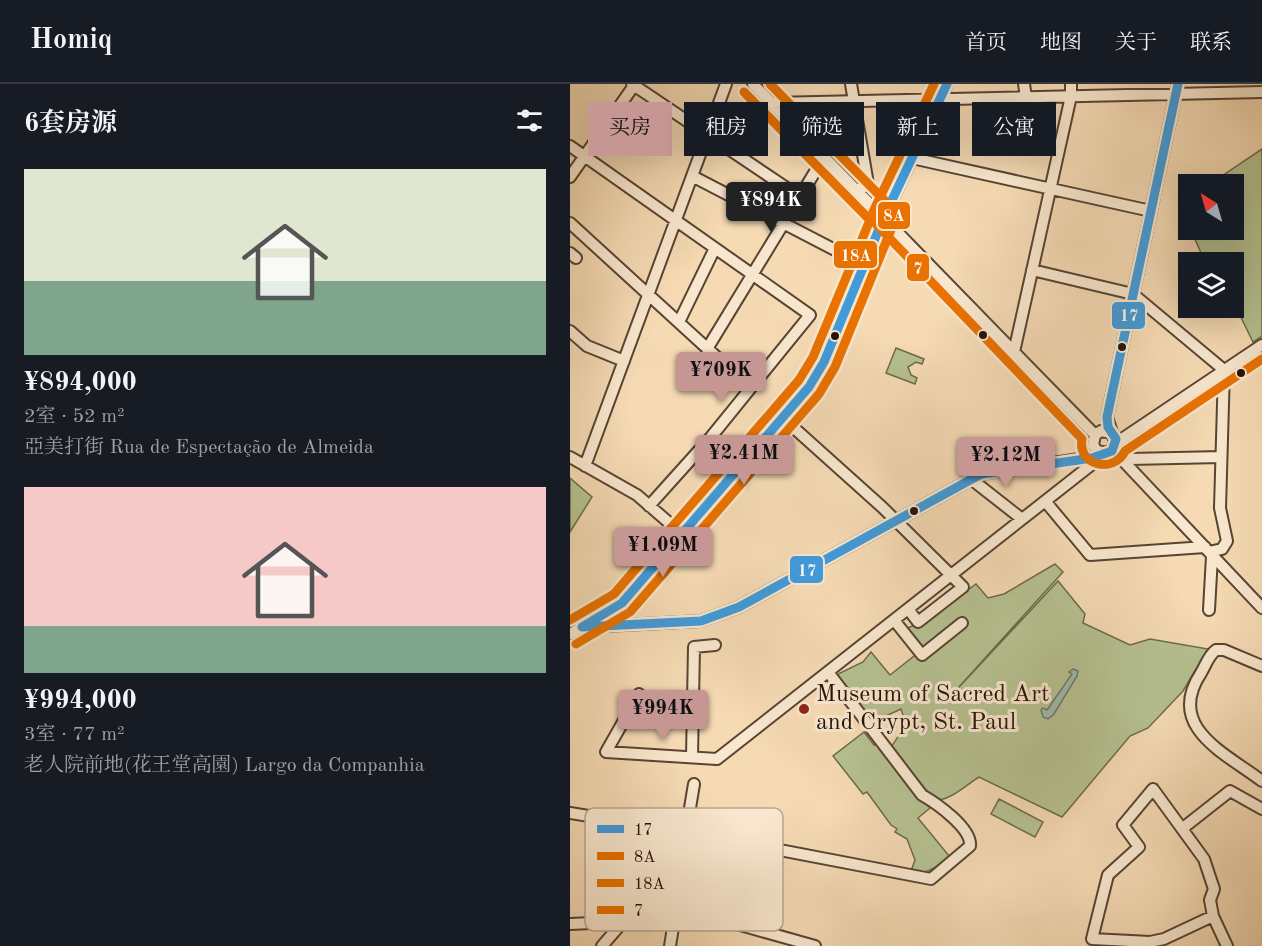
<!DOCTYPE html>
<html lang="zh">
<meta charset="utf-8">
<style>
body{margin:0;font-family:"Old Standard TT","Noto Serif SC",serif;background:#242831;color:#f1f3f6;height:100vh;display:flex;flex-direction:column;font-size:22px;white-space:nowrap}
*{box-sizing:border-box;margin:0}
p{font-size:20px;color:#9ea1a6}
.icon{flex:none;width:33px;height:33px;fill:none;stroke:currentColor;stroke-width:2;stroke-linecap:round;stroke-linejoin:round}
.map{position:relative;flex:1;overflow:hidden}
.sheet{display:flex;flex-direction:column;background:#171b24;width:570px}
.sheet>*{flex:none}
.banner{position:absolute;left:18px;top:18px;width:570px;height:54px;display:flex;gap:12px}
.needle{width:39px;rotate:323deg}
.controls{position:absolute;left:608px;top:90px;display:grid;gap:12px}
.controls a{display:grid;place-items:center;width:66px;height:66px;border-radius:0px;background:#171b24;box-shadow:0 6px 24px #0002;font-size:30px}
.price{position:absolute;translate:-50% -51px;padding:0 14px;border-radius:6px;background:#c59692;color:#111;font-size:20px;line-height:39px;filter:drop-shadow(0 2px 3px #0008)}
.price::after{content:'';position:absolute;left:50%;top:36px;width:18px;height:14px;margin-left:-9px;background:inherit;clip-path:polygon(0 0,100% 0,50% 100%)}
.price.current{background:#222;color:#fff}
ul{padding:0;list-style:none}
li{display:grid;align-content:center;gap:12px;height:318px;padding:0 24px}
li span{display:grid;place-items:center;height:186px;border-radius:0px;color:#555}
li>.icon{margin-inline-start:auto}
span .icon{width:108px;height:108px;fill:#fffc;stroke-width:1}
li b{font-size:26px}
h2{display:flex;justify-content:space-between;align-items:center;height:72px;padding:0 24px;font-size:26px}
.pill{padding:0 21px;border-radius:0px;background:#171b24;box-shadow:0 6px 24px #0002;font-size:21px;line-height:54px}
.pill.current{background:#c59692;color:#111}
header{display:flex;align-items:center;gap:36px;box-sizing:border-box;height:84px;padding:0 30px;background:#171b24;border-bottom:2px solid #363941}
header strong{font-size:28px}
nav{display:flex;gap:33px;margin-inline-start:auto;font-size:21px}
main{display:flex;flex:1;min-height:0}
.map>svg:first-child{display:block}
.green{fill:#b6c191;stroke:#6d6a4c;stroke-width:1.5}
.water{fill:#9dbba9;stroke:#6d7769;stroke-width:1.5}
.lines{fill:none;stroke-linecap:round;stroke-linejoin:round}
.minor-casing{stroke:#584433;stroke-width:14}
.minor{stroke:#f8e7ce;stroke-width:10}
.bus-1-casing{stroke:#f8e7ce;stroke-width:14}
.bus-2-casing{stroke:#f8e7ce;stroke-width:14}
.bus-3-casing{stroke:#f8e7ce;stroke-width:14}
.bus-4-casing{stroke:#f8e7ce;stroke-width:14}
.bus-1{stroke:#419bda;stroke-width:9}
.bus-2{stroke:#e97201;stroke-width:9}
.bus-3{stroke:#e97201;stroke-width:9}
.bus-4{stroke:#e97201;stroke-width:9}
.bus-dot{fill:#241208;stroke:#f8e7ce;stroke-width:2}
.poi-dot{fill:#8f2418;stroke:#f8e7ce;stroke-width:2}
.labels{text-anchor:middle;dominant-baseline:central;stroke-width:6;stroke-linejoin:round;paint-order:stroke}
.poi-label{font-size:24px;fill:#241208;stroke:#f8e7ce;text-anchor:start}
.key{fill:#f8e7ce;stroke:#b8a793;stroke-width:1.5}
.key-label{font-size:16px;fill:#241208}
.line-badge{stroke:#f8e7ce;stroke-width:2}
.badge-label{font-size:16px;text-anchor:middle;font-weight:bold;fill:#fff}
</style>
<header>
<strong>Homiq</strong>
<nav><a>首页</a><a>地图</a><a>关于</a><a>联系</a></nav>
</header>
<main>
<section class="sheet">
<h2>6套房源<svg class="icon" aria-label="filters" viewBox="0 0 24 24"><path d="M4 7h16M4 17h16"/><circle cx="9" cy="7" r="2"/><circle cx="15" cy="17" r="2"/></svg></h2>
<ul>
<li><span style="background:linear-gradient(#dfe7d0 60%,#7fa58c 0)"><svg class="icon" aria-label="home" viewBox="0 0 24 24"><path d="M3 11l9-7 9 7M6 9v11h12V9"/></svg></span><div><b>¥894,000</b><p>2室 · 52 m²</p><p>亞美打街 Rua de Espectação de Almeida</p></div></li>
<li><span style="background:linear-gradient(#f6c9c9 75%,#7fa58c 0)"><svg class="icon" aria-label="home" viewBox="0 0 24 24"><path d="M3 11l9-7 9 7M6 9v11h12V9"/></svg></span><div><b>¥994,000</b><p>3室 · 77 m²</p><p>老人院前地(花王堂高園) Largo da Companhia</p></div></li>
</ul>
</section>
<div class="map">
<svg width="692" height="862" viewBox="0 0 692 862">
<rect width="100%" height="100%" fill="#f5dab4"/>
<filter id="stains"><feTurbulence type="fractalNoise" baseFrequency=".00333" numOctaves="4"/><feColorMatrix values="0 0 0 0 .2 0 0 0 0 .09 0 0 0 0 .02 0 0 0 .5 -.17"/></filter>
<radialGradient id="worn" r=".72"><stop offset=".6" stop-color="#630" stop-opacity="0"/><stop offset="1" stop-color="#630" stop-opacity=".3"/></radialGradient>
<path class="green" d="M692 65V252L683 258 663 217V178H635L621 146H663V100H640Z
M326 264 354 275 352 280 346 278 338 283 341 291 347 294 345 300 316 289Z
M0 394 22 413 0 448Z
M485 480 493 488 378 615 488 497 515 530 513 539 560 561 580 555 638 565 613 607 578 644 560 652 492 733 409 693C399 699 384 713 373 715 358 718 331 675 321 663 330 650 338 641 331 625L303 638 297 635 266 591 293 578 301 568 320 591 349 568 333 546 358 535 406 500 418 514 434 510Z
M294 648 304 661 309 658 360 724 348 734 380 773C367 782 357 792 341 787L345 776 337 755 325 748 327 745 321 741 297 708 293 710 263 672Z
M429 715 473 738 465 753 421 730Z"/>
<path class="water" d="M503 585 508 587 507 592 484 630 478 635 473 633 471 626 473 624 477 626 502 590 499 588Z"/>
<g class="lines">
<g class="minor-casing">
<path id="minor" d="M62 0 230 113
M183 0 525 351
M281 0 298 100 291 105H286
M454 0 456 13
M202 19 692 8
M0 62 240 231 141 353 79 422
M342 74 581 127
M122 92 294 181
M0 93 65 0
M0 139 163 288 170 299
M0 169 6 174
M462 186 563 210 654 286
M109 238 145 164
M0 247 17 262 54 277
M137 265 254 73
M444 268 501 12V0
M214 335 312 423 393 503 348 538 338 525
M541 349 531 347 525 351 523 361 527 367 538 369 546 361 537 333 608 0
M546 359 692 261
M543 366 692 524
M548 370 560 375 651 373
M0 373 67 411 112 450
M15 382 156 0
M401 395 452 435
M475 417 520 471 635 463
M639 468 652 465 657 457 650 424 654 286
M639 526 642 472
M324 536 352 571 392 539
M16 543 131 537 169 523 411 390 529 372
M0 550 52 519 239 303 254 278 314 133 377 0
M692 582 654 566H646C638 572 636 581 631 589 595 643 655 669 692 697
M69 610 36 668 147 675 535 370
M122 673 124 563 145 561
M0 729 116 748 361 795 400 762C402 744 366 719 352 711L258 588
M613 744 660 707 692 725
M116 748 124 700
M643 832 594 855 580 858 522 855 538 791 569 763 553 741 583 705 634 775 644 805 640 816 643 832 657 862
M0 840 88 836 163 839 245 862
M32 862 52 839
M100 862 104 837"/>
</g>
<use href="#minor" class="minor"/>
<g class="bus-1-casing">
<path id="bus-1" d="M12 543 131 537 169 523 411 390 522 374 542 367 546 355 538 343 537 333 608 0
M12 543 52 519 239 303 254 278 314 133 377 0"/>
</g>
<g class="bus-2-casing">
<path id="bus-2" d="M6 560 60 528 249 310 265 283 325 136 323 125 200 0"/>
</g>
<g class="bus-3-casing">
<path id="bus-3" d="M0 536 44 510 229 296 243 273 300 136 174 8"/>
</g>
<g class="bus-4-casing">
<path id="bus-4" d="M364 0 303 128V137L512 355C507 382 544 390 555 367L692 275"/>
</g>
<use href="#bus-1" class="bus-1"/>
<use href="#bus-2" class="bus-2"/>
<use href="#bus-3" class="bus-3"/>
<use href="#bus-4" class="bus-4"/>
</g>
<g class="bus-dot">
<circle cx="413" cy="251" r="5"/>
<circle cx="265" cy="252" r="5"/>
<circle cx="552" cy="263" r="5"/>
<circle cx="671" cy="289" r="5"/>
<circle cx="344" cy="427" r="5"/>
</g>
<circle class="poi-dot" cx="234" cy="625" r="6"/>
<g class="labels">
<g class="poi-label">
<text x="246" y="611">Museum of Sacred Art<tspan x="246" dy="28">and Crypt, St. Paul</tspan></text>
</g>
</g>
<rect x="15" y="724" width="198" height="123" rx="9" class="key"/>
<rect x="27" y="741" width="27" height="8" fill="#419bda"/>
<rect x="27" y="768" width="27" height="8" fill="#e97201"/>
<rect x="27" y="795" width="27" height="8" fill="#e97201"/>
<rect x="27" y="822" width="27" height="8" fill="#e97201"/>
<g class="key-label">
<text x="64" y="751">17</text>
<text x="64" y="778">8A</text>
<text x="64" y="805">18A</text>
<text x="64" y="832">7</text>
</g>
<g class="line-badge">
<rect x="307" y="117" width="34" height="29" rx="6" fill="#e97201"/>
<rect x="263" y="156" width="45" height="29" rx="6" fill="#e97201"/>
<rect x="336" y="169" width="24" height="29" rx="6" fill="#e97201"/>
<rect x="541" y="217" width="35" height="29" rx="6" fill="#419bda"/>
<rect x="219" y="471" width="35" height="29" rx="6" fill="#419bda"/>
</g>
<g class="badge-label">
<text x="324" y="137">8A</text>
<text x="286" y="177">18A</text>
<text x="348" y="190">7</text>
<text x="559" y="237">17</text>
<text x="237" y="492">17</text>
</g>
<rect width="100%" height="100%" filter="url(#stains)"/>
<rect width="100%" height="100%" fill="url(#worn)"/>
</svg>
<div class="controls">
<a><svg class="needle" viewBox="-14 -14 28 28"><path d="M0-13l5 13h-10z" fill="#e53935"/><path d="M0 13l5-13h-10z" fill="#9ea1a6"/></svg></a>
<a><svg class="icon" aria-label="layers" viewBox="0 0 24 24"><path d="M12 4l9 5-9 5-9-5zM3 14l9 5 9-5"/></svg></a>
</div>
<b class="price current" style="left:201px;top:149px">¥894K</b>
<b class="price" style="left:151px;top:319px">¥709K</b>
<b class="price" style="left:174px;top:402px">¥2.41M</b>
<b class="price" style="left:436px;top:404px">¥2.12M</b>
<b class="price" style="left:93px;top:494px">¥1.09M</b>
<b class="price" style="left:93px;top:657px">¥994K</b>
<div class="banner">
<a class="pill current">买房</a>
<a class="pill">租房</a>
<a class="pill">筛选</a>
<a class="pill">新上</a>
<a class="pill">公寓</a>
</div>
</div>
</main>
